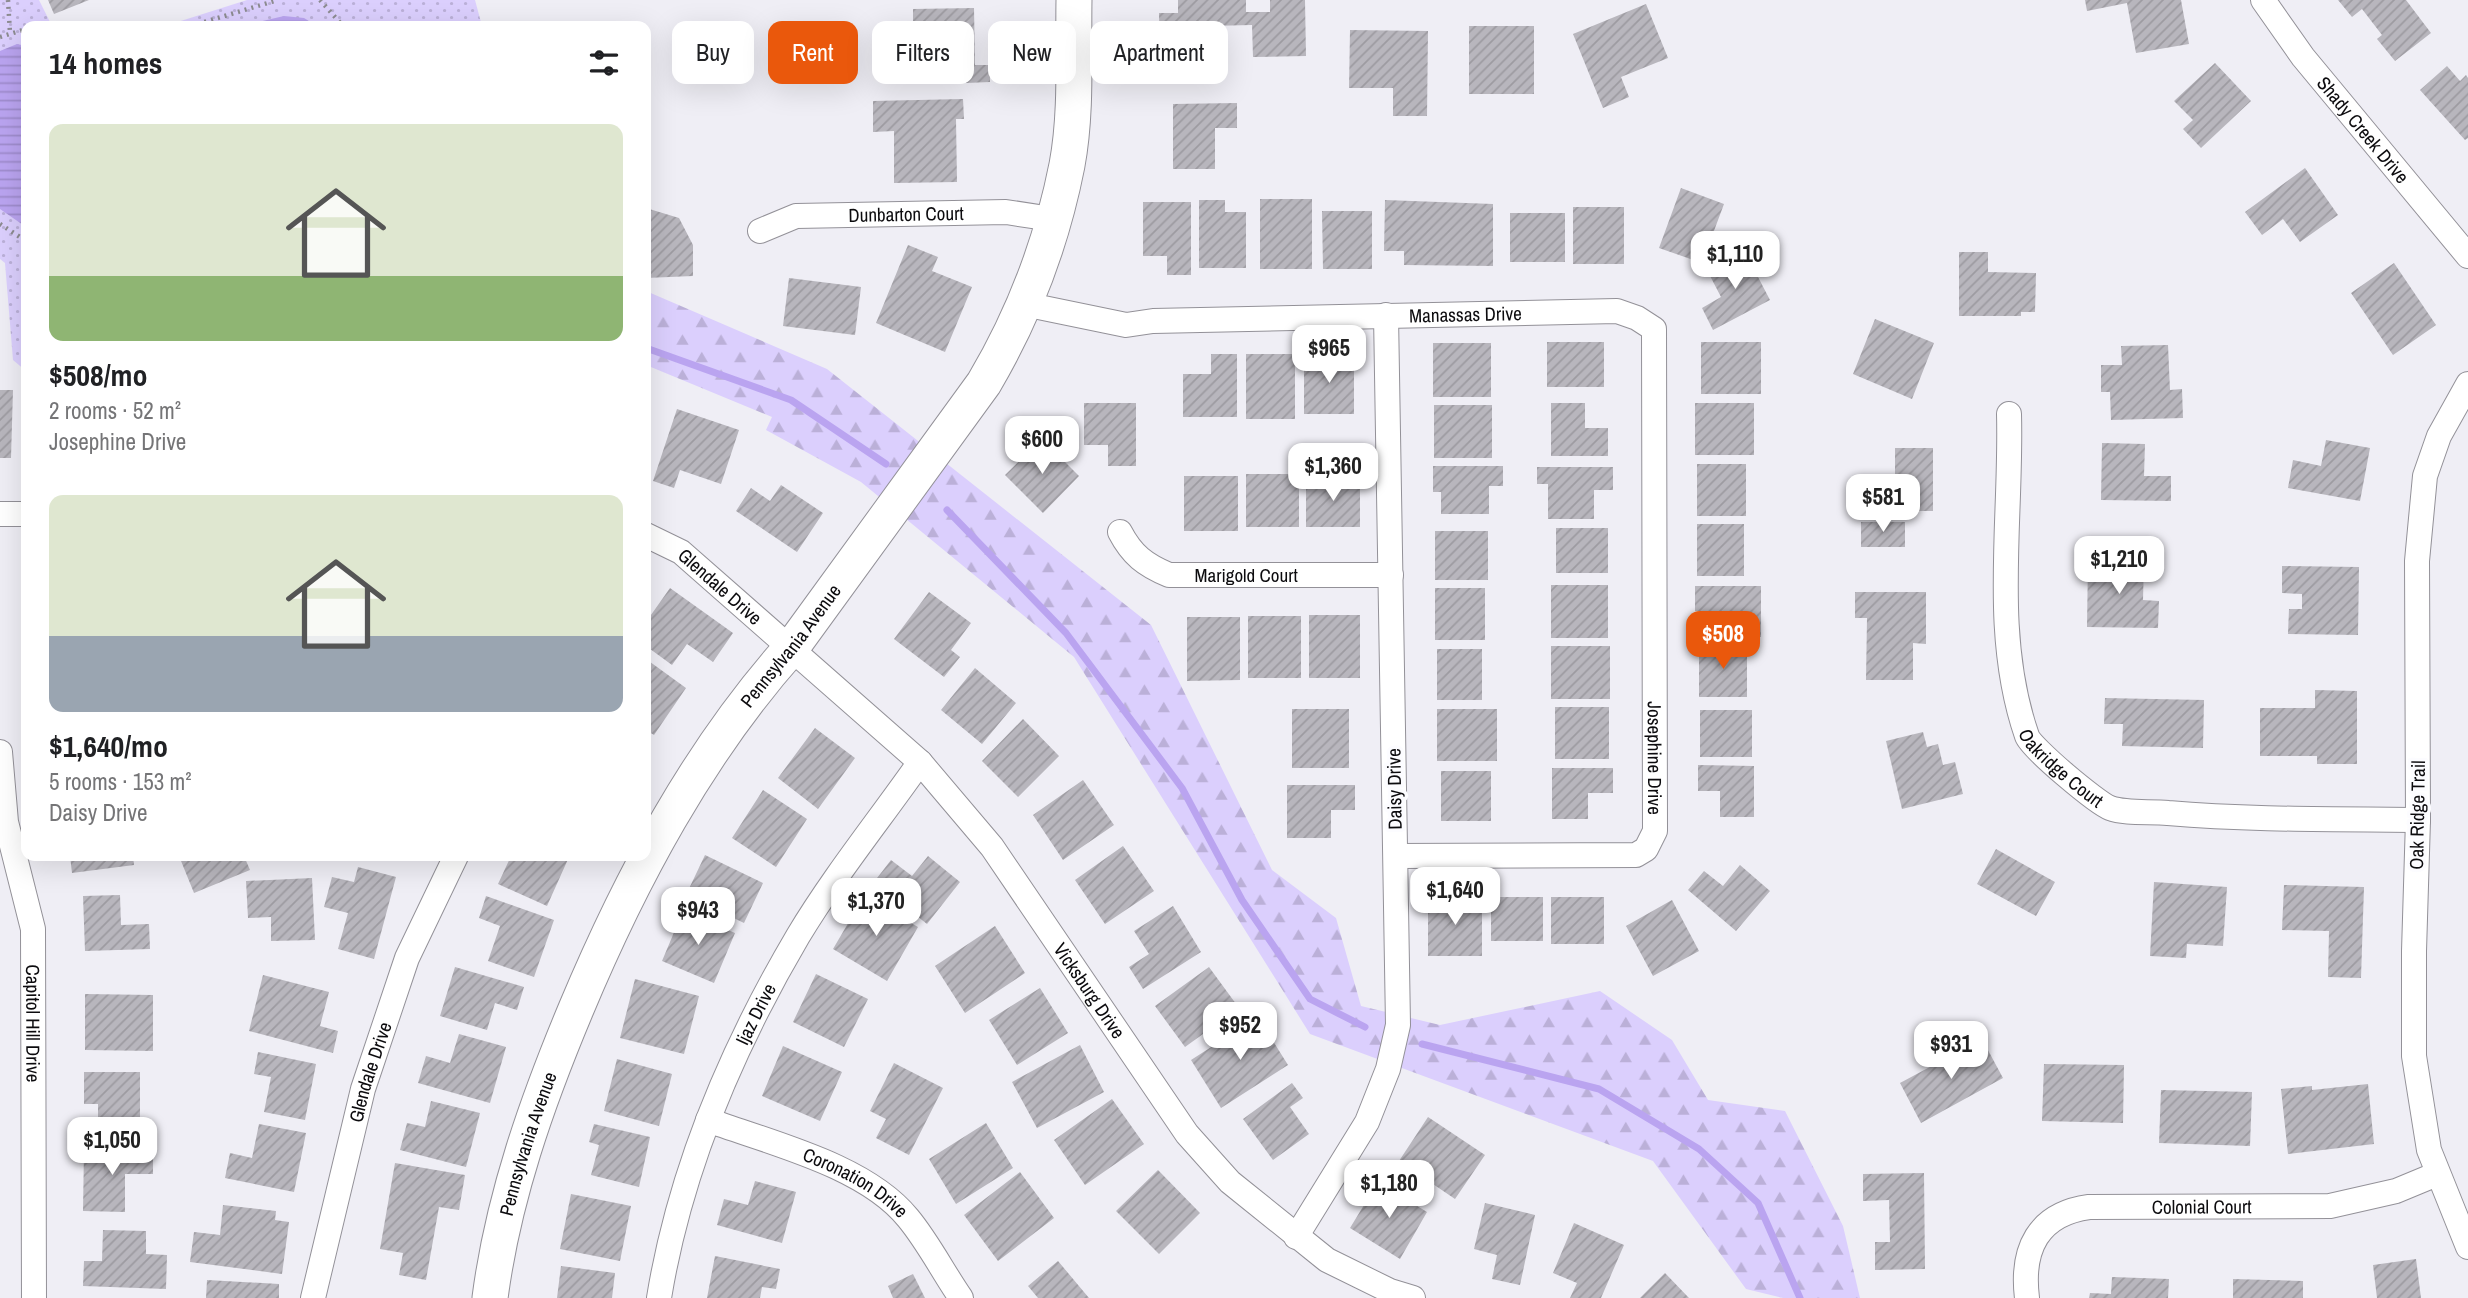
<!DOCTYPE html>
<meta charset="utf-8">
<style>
body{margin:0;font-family:"Archivo Narrow",sans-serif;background:#f2f2f2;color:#202124;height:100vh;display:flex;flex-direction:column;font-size:26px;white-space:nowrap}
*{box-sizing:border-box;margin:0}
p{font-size:23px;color:#757577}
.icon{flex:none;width:38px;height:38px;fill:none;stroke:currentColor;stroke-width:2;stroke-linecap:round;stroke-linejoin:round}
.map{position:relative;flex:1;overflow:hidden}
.side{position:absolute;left:21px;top:21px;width:630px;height:840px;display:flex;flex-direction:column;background:#fff;border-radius:14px;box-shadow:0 7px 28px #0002}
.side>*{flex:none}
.guide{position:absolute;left:672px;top:21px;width:665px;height:63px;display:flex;gap:14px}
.price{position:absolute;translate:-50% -60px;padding:0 16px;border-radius:14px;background:#fff;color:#222;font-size:23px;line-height:46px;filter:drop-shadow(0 2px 4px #0008)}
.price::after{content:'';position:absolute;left:50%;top:42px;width:21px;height:16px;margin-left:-10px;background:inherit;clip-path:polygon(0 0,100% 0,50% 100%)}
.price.on{background:#ea580c;color:#fff}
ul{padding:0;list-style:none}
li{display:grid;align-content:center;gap:14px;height:371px;padding:0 28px}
li span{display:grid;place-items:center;height:217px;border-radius:14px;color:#555}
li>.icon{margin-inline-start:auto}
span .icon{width:126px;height:126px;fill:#fffc;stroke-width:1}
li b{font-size:30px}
h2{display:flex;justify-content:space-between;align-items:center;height:84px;padding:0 28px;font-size:30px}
.chip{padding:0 24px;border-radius:14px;background:#fff;box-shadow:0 7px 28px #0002;font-size:24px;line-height:63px}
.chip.on{background:#ea580c;color:#fff}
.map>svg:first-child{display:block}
.forest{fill:url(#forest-firs)}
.park{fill:url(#park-dots)}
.water{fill:url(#water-rules)}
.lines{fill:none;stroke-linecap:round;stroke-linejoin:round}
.stream{stroke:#baa4f0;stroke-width:7}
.building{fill:url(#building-hatch)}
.street-casing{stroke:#939198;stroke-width:26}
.secondary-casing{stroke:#939198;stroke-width:37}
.path{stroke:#8c8b90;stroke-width:4.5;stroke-dasharray:2 5;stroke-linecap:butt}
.street{stroke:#fff;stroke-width:24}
.secondary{stroke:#fff;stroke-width:35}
.labels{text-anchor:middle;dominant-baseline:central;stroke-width:7;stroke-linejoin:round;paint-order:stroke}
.street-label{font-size:19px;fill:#0c0b0e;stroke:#fcfcff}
</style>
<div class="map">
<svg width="2468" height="1298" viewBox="0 0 2468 1298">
<defs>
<pattern id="forest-firs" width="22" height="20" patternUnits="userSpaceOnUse" patternTransform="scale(1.75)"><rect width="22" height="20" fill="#dbcffd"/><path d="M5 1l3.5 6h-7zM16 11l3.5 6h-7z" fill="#bbb0d8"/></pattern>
<pattern id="park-dots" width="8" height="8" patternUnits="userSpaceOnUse" patternTransform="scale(1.75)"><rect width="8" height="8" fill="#dbcffd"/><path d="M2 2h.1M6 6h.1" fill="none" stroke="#bbb0d8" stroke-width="1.8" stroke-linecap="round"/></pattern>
<pattern id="water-rules" width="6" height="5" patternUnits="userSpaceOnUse" patternTransform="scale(1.75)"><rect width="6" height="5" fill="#baa4f0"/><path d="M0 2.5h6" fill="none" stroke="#9f8ccd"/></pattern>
<pattern id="building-hatch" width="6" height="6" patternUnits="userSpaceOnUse" patternTransform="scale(1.75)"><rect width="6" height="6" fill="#b8b6bd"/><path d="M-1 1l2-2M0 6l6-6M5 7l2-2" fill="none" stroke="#9d9ba1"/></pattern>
</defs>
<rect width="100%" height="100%" fill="#efeef5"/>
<path class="forest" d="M646 291 827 369 1151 625 1272 870 1336 918 1361 1006 1440 1025 1600 991 1672 1040 1708 1100 1785 1111 1843 1226 1860 1298H1783L1746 1289 1653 1161 1310 1034 1074 657 861 482 766 430 772 417 646 365Z"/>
<path class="park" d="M0 0H39L52 26H26V371L13 360 5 263 0 259Z
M247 0H475L482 26H165Z"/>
<path class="water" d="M284 16 304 18 317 26H241Z
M17 44 26 46V227L0 209V51Z"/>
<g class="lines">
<path class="stream" d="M646 348 791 400 886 464
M947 510 1066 633 1182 788 1242 900 1310 999 1365 1027
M1422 1044 1599 1089 1699 1149 1758 1203 1800 1298"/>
</g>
<path class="building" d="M48 0H89L54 14Z
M1178 0H1246V12H1270V0H1305L1306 56 1253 57 1252 25 1208 26V41L1200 42V59L1160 60 1159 13H1178Z
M2085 0H2181L2189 44 2136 53 2127 3 2087 11Z
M2338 0H2406L2431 33 2395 61 2377 39 2382 35 2362 9 2352 17Z
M1646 4 1668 58 1621 77 1629 97 1603 108 1573 34Z
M974 8 975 65H990V82L966 83 965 54H940V81L909 82V60L895 61V35H913V9Z
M1469 26H1534V94H1469Z
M1350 30 1428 31 1427 116H1393V88H1349Z
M2215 63 2251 101 2201 148 2183 129 2193 120 2174 101Z
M2447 66 2460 81 2466 75 2468 78V138L2465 140 2420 90Z
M963 99 964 119H956L957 182 894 183V131L873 132V101Z
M1237 103V128H1215V169H1173V104Z
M2305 168 2338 215 2300 242 2283 219 2262 235 2245 212Z
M1681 188 1724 204 1702 263 1659 248Z
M1260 199H1312V269H1260Z
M1199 200H1225V212H1246V268H1199Z
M1385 200 1493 204V266L1404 265V251H1384Z
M1143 202H1191V275H1167V256H1143Z
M1573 207H1624V264H1573Z
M646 208 679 218 693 245V276L646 278Z
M1322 211H1372V269H1323Z
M1510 213H1565V262H1510Z
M908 245 938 257 932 271 972 287 945 352 876 323Z
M1745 252 1770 300 1713 330 1702 308 1721 297 1708 272Z
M1959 252H1988V272L2036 273 2035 312H2021V316H1959Z
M2394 263 2436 325 2393 355 2351 293Z
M789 278 861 287 855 335 783 326Z
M1875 319 1934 343 1912 399 1853 374Z
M1547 342H1604V387H1547Z
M1701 342H1761V394H1701Z
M1433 343H1491V397H1433Z
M2168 345 2170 390 2182 389 2183 418 2111 420 2110 392H2101V365H2122L2121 346Z
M1211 354H1237V417H1183V374H1211Z
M1246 354H1295V419H1246Z
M1304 356H1354V414H1304Z
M0 390H13L11 458H0Z
M1084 403H1136V466H1108V445H1084Z
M1551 403H1585V428H1608V456H1551Z
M1695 403H1754V455H1695Z
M1434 405H1492V458H1434Z
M677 409 739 430 721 484 680 470 674 488 653 481Z
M1042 439 1079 476 1043 513 1005 475Z
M2326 440 2370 448 2360 501 2288 488 2293 460 2321 466Z
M2102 443 2145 444 2144 476H2171V501L2101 500Z
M1895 448H1933V511H1895Z
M1697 464H1746V516H1697Z
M1433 466H1503V486H1489V514H1441V492H1433Z
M1537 467H1613V490H1594V519H1548V484H1537Z
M1246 474H1299V527H1246Z
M1184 476H1238V531H1184Z
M1306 478H1360V527H1306Z
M781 485 823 513 797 552 736 511 751 488 770 501Z
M1861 522H1905V547H1861Z
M1697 524H1744V576H1697Z
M1556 528H1608V573H1556Z
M1435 531H1488V580H1435Z
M2088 559 2144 560 2143 600 2159 601 2158 628 2087 627Z
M2282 566 2359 567 2358 635 2288 634 2289 609H2302V594L2282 593Z
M1551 585H1608V638H1551Z
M1695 586H1761V637H1714V611H1695Z
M670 588 733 633 713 662 687 644 672 665 646 646V622Z
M1435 588H1485V640H1435Z
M929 592 971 623 951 650 960 657 944 677 894 639Z
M1855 592H1926V644L1913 643V680H1866L1867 618H1855Z
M1309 615H1360V678H1309Z
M1248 616H1301V678H1248Z
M1187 617H1240V680L1187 681Z
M1699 645H1747V697H1699Z
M1551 646H1610V699H1551Z
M1437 649H1482V700H1437Z
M646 659 686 688 654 735 646 730Z
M975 668 1016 703 982 744 941 710Z
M2315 690 2357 691V764H2317V756H2260V708H2315Z
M2105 698 2204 700 2203 748 2122 746 2123 724H2104Z
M1555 707H1609V759H1555Z
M1292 709H1349V768H1292Z
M1437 709H1497V761H1437Z
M1700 710H1752V757H1700Z
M1023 719 1059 756 1018 797 982 761Z
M815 728 855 758 818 809 778 778Z
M1923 732 1927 747 1938 744 1943 765 1955 762 1963 794 1902 809 1886 741Z
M1698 765 1754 766V817H1720V791H1698Z
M1552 768H1613V793H1588V819H1552Z
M1441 771H1491V821H1441Z
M1083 780 1114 825 1063 860 1033 815Z
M1287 785H1355V810H1331V838H1287Z
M763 790 807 819 776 867 732 838Z
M1123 846 1154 891 1105 924 1075 880Z
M1996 849 2055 882 2036 916 1977 884Z
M705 855 763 883 744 923 686 895Z
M70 856H133L134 865 72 873Z
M179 856H244L250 870 194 893Z
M511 856 569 857 547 906 498 884Z
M928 856 960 882 927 924 874 882 891 860 912 876Z
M1740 865 1770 891 1736 931 1688 890 1704 871 1723 886Z
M358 867 396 877 374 959 338 949 348 913 324 907 332 877 354 882Z
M312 878 315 940 271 941V917L248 918 246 881Z
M2154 882 2227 887 2223 946 2187 944 2186 958 2150 956Z
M2284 885 2364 887 2361 978 2328 977 2329 931 2282 930Z
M120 895 121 925 149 924 150 949 85 951 83 896Z
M486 896 554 920 534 977 488 961 500 926 479 918Z
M864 896 918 927 887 981 833 949Z
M1491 897H1543V941H1491Z
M1551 897H1604V944H1551Z
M1428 898H1482V956H1428Z
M1672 900 1699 951 1653 976 1626 926Z
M1173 906 1201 952 1143 989 1129 967 1149 954 1134 931Z
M683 911 735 933 714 983 662 961Z
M995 926 1025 973 965 1013 935 966Z
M455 967 524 987 517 1010 495 1003 487 1030 440 1016Z
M1209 967 1239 1008 1185 1047 1155 1006Z
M816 974 868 999 844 1047 793 1022Z
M263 975 329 992 320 1026 338 1031 333 1053 249 1031Z
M635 979 699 996 684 1054 620 1038Z
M1040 988 1068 1033 1017 1065 989 1020Z
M85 994 153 995V1051L85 1050Z
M1258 1017 1288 1065 1221 1108 1191 1060Z
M459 1034 506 1047 490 1103 418 1083 426 1056 450 1063Z
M1982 1039 2003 1078 1921 1123 1900 1083Z
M1080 1045 1104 1092 1037 1128 1012 1082Z
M783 1046 842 1072 820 1121 762 1096Z
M258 1052 316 1064 305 1120 264 1112 271 1077 254 1074Z
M617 1059 672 1074 659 1126 604 1111Z
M894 1063 943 1088 909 1155 876 1138 886 1119 870 1111Z
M2044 1064 2124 1065 2123 1123 2042 1121Z
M84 1072H140V1131H98V1104H84Z
M1292 1083 1303 1098 1290 1107 1309 1134 1273 1160 1243 1119Z
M2368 1084 2374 1144 2288 1154 2281 1089 2312 1086V1090Z
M2161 1090 2252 1092 2250 1146 2159 1143Z
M1112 1099 1144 1144 1085 1185 1054 1140Z
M431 1101 480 1113 466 1167 400 1150 407 1123 425 1127Z
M1428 1117 1485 1155 1455 1199 1399 1161Z
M986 1123 1013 1168 956 1204 929 1159Z
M259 1124 306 1133 294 1192 225 1178 230 1153 252 1158Z
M594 1124 650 1137 639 1187 591 1175 599 1145 589 1142Z
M84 1150H153V1174H125V1212L83 1211Z
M395 1163 465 1175 459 1210 439 1207 426 1280 399 1275 403 1253 380 1249Z
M1158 1170 1200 1213 1159 1254 1116 1211Z
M1020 1172 1054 1218 998 1261 964 1215Z
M1924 1173 1925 1269 1875 1270V1242H1890L1889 1200 1863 1201V1174Z
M755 1181 796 1192 782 1243 717 1225 724 1199 748 1205Z
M1378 1182 1427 1212 1400 1259 1350 1228Z
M571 1194 631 1206 620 1261 560 1249Z
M1485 1203 1535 1215 1520 1285 1492 1279 1497 1255 1474 1249Z
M223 1205 276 1211 275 1220 289 1222 282 1274 190 1262 194 1232 220 1235Z
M1574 1223 1624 1245 1601 1298H1570L1577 1283 1553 1273Z
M103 1230 146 1231V1254L167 1255 166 1289 83 1286 84 1261H102Z
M715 1256 780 1269 776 1289 762 1287 760 1298H707Z
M2416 1259 2421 1298H2377L2373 1265Z
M1058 1261 1089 1298H1038L1028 1286Z
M561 1266 615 1273 612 1298H557Z
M1665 1273 1689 1298H1640Z
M913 1274 925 1298H893L888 1286Z
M2112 1277 2169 1279 2168 1298H2089L2090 1293 2111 1294Z
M2233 1279 2303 1281V1298H2233Z
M207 1280 279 1284V1298H206Z"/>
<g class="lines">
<g class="street-casing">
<g id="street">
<path id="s1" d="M2263 0 2303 57 2468 256"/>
<path id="s2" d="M760 231 796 216 1006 212 1052 219"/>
<path id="s3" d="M1024 304 1126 325 1153 321 1617 311 1637 318 1654 329 1655 831 1646 849 1636 855 1396 856"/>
<path d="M2468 384 2439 436 2425 476 2417 561 2418 820 2414 951V1056L2429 1150 2468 1247"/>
<path id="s4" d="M2009 414C2012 520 1991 633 2027 736 2031 748 2097 803 2110 808 2126 814 2151 811 2168 813 2251 820 2334 819 2418 820"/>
<path d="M0 514H26"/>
<path id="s5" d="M1120 532C1132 555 1145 565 1169 575H1391"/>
<path id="s6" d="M646 535 681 552 920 762 992 847 1187 1134 1230 1182 1327 1260 1390 1291 1413 1298"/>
<path id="s7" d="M0 752 6 822 33 929 34 1298"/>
<path id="s8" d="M708 1120C770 1143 865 1165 908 1218 928 1242 943 1272 961 1298"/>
<path d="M1296 1237 1367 1122 1388 1069 1398 1025 1386 315"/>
<path id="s9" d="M313 1298 363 1089 407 958 456 856"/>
<path id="s10" d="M659 1298C680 1169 732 1048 798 936 834 876 880 819 920 762"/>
<path id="s11" d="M2027 1298C2021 1249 2038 1214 2089 1207L2330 1206 2396 1191 2437 1174"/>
</g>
</g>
<g class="secondary-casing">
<g id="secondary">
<path id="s12" d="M490 1298C503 1198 537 1102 576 1009 630 880 698 752 792 647L984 383C1023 317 1052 241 1067 165 1077 112 1073 54 1074 0"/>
</g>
</g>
<path class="path" d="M8 0 10 33
M320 0 343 26
M191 26 278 0
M0 37 26 29
M0 224 26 241"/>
<use href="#street" class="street"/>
<use href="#secondary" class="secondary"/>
</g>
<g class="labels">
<g class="street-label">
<text stroke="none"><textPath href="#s1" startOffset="164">Shady Creek Drive</textPath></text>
<text stroke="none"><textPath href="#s2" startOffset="149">Dunbarton Court</textPath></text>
<text stroke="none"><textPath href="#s3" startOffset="444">Manassas Drive</textPath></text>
<text stroke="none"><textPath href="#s5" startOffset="144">Marigold Court</textPath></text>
<text stroke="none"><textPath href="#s6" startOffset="91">Glendale Drive</textPath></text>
<text stroke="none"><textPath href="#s12" startOffset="726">Pennsylvania Avenue</textPath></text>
<text stroke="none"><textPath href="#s3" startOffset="1066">Josephine Drive</textPath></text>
<text stroke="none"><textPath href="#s4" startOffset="371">Oakridge Court</textPath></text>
<text transform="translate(1394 789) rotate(-91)">Daisy Drive</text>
<text transform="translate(2417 815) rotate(-89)">Oak Ridge Trail</text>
<text stroke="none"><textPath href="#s6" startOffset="642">Vicksburg Drive</textPath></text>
<text stroke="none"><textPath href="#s10" startOffset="301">Ijaz Drive</textPath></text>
<text stroke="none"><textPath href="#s7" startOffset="275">Capitol Hill Drive</textPath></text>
<text stroke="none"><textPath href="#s9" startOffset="233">Glendale Drive</textPath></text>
<text stroke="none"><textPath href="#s12" startOffset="159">Pennsylvania Avenue</textPath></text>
<text stroke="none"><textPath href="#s8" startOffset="161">Coronation Drive</textPath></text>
<text stroke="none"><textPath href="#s11" startOffset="238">Colonial Court</textPath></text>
</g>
</g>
</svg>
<b class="price" style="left:1735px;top:291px">$1,110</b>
<b class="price" style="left:1329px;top:385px">$965</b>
<b class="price" style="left:1042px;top:476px">$600</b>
<b class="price" style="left:1333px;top:503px">$1,360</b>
<b class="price" style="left:1883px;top:534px">$581</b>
<b class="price" style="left:2119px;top:596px">$1,210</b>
<b class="price on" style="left:1723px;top:671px">$508</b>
<b class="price" style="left:1455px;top:927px">$1,640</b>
<b class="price" style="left:876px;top:938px">$1,370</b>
<b class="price" style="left:698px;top:947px">$943</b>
<b class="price" style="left:1240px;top:1062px">$952</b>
<b class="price" style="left:1951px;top:1081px">$931</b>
<b class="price" style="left:112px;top:1177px">$1,050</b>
<b class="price" style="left:1389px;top:1220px">$1,180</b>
<div class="guide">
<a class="chip">Buy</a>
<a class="chip on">Rent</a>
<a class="chip">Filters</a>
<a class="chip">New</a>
<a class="chip">Apartment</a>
</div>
<section class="side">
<h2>14 homes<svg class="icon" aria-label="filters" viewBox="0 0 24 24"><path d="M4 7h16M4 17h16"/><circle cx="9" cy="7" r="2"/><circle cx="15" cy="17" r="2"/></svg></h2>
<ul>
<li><span style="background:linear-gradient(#dfe7d0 70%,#8fb573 0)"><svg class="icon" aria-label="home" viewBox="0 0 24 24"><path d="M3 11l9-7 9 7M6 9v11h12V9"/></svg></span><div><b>$508/mo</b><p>2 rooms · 52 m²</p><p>Josephine Drive</p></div></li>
<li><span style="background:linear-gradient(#dfe7d0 65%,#9aa5b1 0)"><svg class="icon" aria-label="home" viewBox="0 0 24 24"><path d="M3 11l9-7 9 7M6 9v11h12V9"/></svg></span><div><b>$1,640/mo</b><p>5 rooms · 153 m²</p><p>Daisy Drive</p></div></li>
</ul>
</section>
</div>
